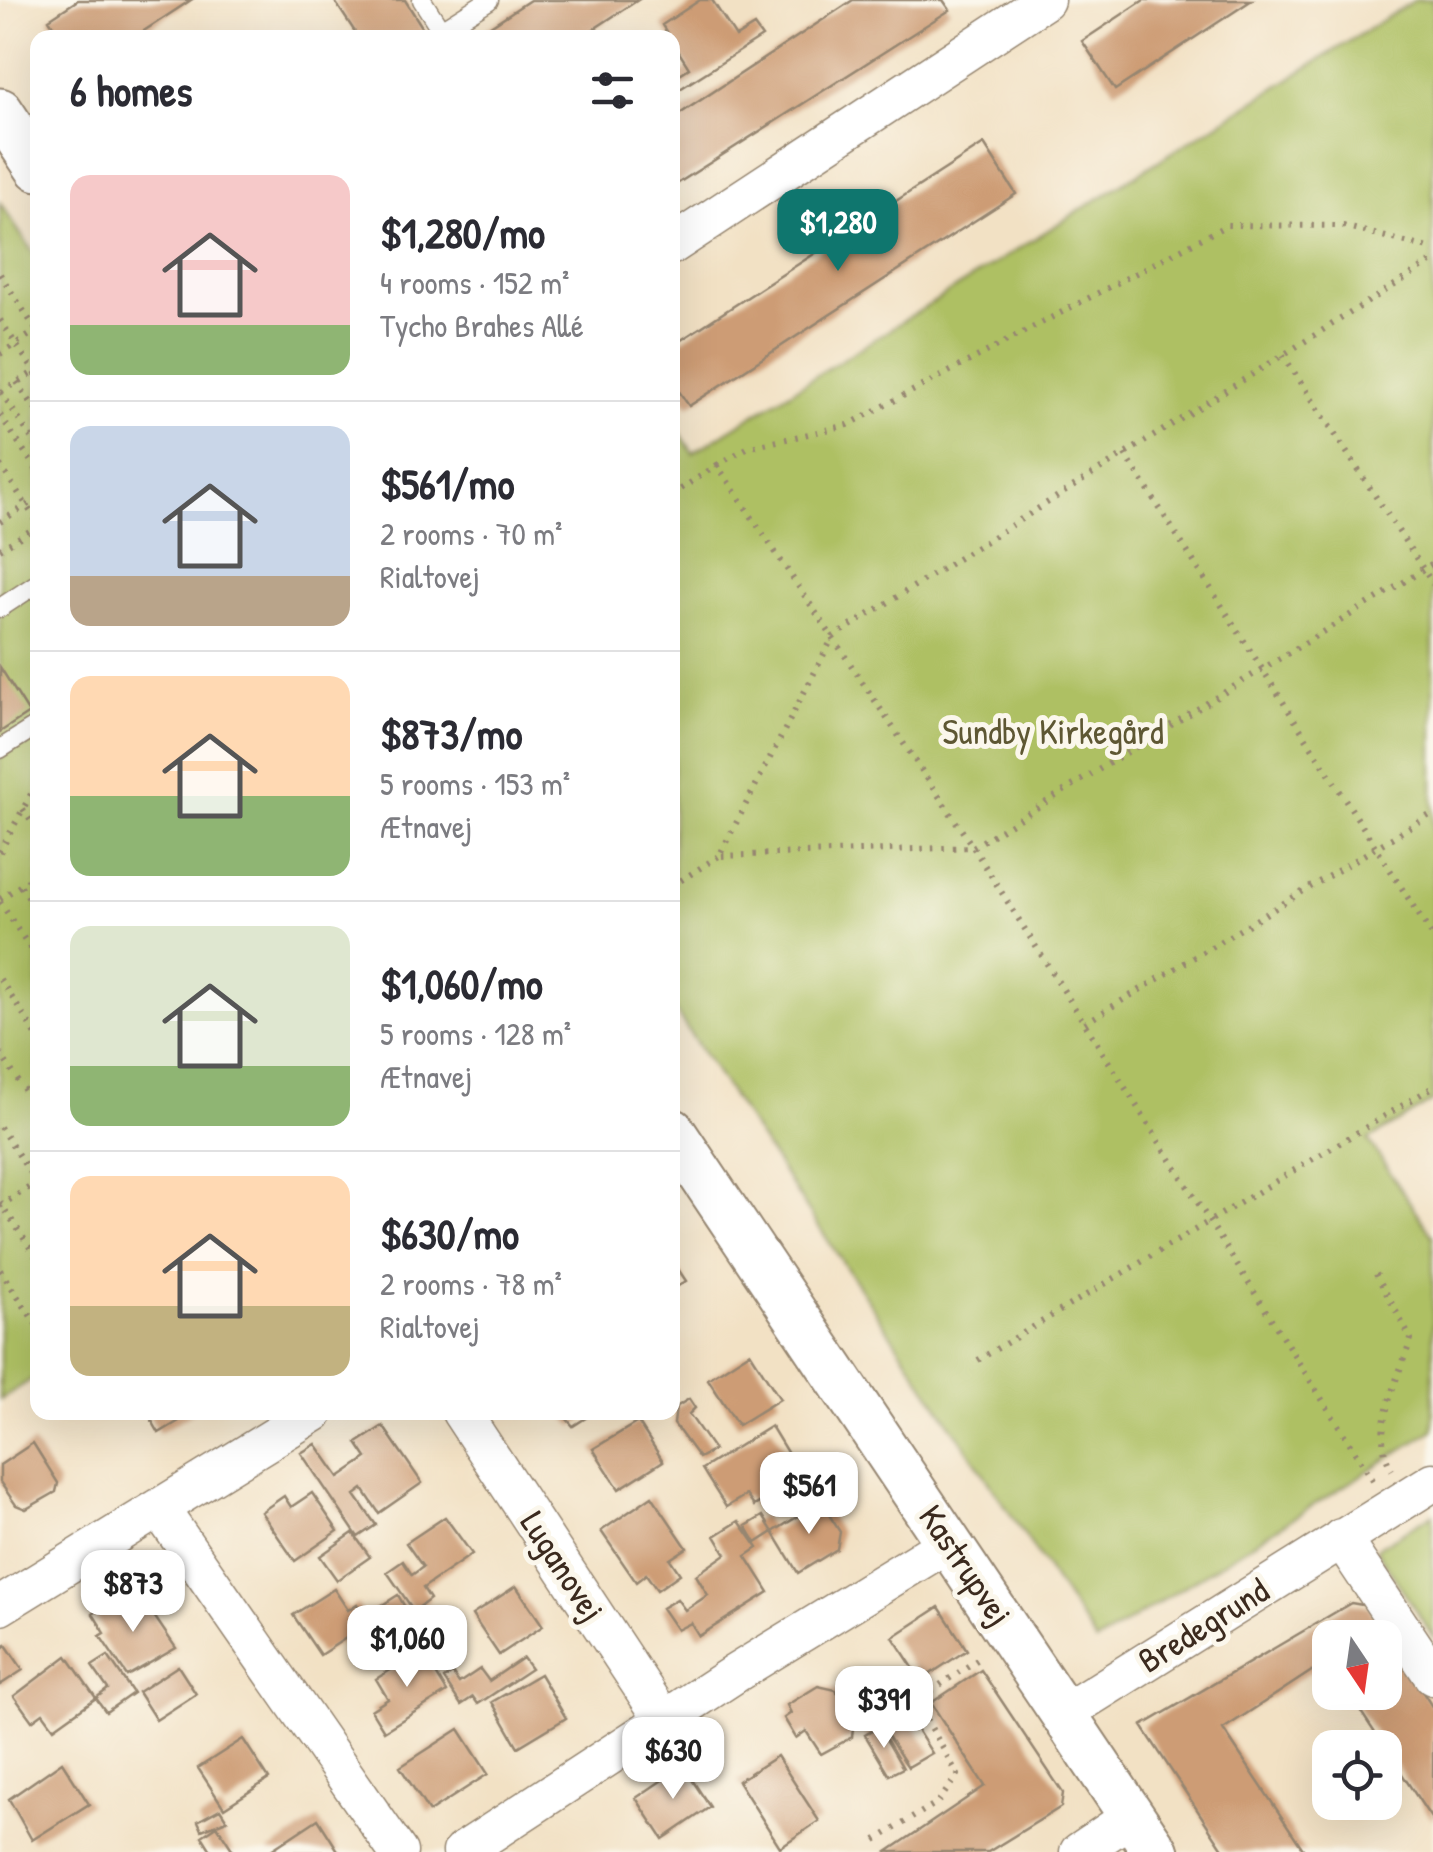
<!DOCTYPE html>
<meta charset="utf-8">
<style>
body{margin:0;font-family:"Patrick Hand",sans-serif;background:#f7f7f7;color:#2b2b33;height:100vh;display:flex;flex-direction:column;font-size:38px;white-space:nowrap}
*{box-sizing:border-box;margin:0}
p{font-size:32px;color:#7c7c81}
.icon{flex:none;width:55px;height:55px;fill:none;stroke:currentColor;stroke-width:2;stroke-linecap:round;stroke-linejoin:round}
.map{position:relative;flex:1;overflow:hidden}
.panel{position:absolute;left:30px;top:30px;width:650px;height:1390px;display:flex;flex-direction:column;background:#fff;border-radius:20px;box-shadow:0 10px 40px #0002}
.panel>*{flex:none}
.needle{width:65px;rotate:167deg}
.tools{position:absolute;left:1312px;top:1620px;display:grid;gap:20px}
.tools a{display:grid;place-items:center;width:90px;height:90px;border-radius:20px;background:#fff;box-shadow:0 10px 40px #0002;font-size:50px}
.price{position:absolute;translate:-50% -85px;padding:0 22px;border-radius:20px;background:#fff;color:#222;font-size:32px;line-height:65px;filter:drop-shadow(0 2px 5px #0008)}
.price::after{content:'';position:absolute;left:50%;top:60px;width:30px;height:22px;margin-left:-15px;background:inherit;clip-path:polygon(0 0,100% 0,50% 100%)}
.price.on{background:#0f766e;color:#fff}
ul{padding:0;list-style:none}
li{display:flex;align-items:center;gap:30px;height:250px;padding:0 40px}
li+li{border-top:2px solid #e1e1e2}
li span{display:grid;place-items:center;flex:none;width:280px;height:200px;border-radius:20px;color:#555}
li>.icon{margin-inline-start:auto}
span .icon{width:120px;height:120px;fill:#fffc;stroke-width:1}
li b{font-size:42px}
h2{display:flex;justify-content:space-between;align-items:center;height:120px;padding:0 40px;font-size:42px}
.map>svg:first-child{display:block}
.green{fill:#aec064;stroke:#747541;stroke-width:2.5}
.building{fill:#cd9c75}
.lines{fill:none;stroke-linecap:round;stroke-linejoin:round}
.service-casing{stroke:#968671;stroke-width:21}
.minor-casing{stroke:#968671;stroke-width:41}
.tertiary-casing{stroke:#968671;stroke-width:49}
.path{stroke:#968671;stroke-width:6;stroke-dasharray:2.5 8;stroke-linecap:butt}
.service{stroke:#fff;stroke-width:18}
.minor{stroke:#fff;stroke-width:38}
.tertiary{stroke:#fff;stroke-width:45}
.labels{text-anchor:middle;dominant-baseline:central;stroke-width:10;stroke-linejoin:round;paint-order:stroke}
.park-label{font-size:35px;fill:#5e5733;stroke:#fbf7ec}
.street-label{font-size:35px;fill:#3b2a1e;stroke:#fbf7ec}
</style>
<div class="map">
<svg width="1433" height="1852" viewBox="0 0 1433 1852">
<rect width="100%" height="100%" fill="#fbf7ec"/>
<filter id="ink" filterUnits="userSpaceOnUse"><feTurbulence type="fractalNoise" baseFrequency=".01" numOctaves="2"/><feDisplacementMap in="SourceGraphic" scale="20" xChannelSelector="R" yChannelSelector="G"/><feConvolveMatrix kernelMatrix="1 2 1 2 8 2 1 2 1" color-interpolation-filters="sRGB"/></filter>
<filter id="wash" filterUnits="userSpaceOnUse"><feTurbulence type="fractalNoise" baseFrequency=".0048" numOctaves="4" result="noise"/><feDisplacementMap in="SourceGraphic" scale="40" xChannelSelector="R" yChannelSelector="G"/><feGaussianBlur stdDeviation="2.25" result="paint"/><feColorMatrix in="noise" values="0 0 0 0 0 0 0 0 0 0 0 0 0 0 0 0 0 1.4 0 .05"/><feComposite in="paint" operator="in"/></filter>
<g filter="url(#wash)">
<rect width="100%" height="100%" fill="#f2e1c4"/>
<path class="green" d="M1415 0H1433V1101L1368 1140 1433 1237V1430L1096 1642 673 1008V422L693 453Z
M0 203 38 260V1375L0 1400Z
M1433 1514V1637L1376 1549Z"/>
<g id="blocks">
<path class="building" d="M78 0H191L133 38H61L49 19Z
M334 0H405L429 38H359Z
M530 0H638L580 38H472Z
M700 0H712L736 37 754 26 762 37 672 94V79L689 68 662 25Z
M853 0H943L950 10 672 187V119Z
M1144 0H1252L1115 90 1082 41Z
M984 144 1016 194 689 406 672 381V346Z
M0 667 29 713 0 732Z
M672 1260 686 1281 672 1290Z
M750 1352 780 1399 738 1425 708 1379Z
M689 1399 695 1408 689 1414 714 1450 699 1458 674 1424 676 1407Z
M147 1412H194L159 1433Z
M561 1412H595L573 1426Z
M638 1422 663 1461 619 1489 593 1449Z
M383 1426 422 1483 379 1513 363 1489 355 1495 376 1525 358 1537 301 1453 316 1444 339 1477 367 1458 357 1443Z
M771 1426 802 1477 754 1506 746 1495 726 1507 702 1469Z
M33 1443 58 1483 56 1492 26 1509 16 1505 0 1482V1465Z
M312 1493 338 1531 295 1561 261 1512 284 1496 291 1507Z
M652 1496 687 1548 670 1559 680 1574 657 1590 646 1574 636 1582 601 1531Z
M821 1502 840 1532 837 1549 798 1573 773 1532Z
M763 1516 773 1532 756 1543 746 1526Z
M445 1517 472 1554 423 1588 430 1599 414 1611 387 1572 403 1561 412 1575 423 1567 406 1543Z
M739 1521 758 1548 746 1556 769 1592 699 1636 691 1623 677 1630 662 1608 677 1599 685 1610 708 1595 696 1575 726 1554 715 1536Z
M353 1533 370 1557 337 1580 320 1556Z
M516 1586 543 1626 499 1655 472 1615Z
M334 1589 348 1610 357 1604 365 1616 398 1595 406 1609 374 1629 369 1623 320 1655 293 1615Z
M132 1597 141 1611 148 1607 176 1648 127 1676 100 1636 105 1633 93 1614 113 1599 119 1606Z
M1351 1603 1368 1606 1433 1708V1821L1348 1692H1385V1638H1330V1666L1327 1661 1223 1729 1305 1852H1225L1142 1726Z
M939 1607 967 1650 921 1680 893 1637Z
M6 1645 23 1670 0 1685V1650Z
M422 1651 447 1692 384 1731 371 1710 388 1699 376 1679Z
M67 1656 96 1698 54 1728 43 1713 32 1721 14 1696Z
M108 1656 133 1693 106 1712 96 1698 108 1689 92 1666Z
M523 1658 531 1669 478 1704 473 1697 461 1705 444 1679 452 1673 459 1683 480 1669 489 1681Z
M178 1666 196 1694 156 1720 138 1692Z
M981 1670 1063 1793 1061 1807 988 1852H887L985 1786 931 1703Z
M540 1674 566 1718 518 1747 492 1702Z
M900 1684 911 1700 892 1712 881 1695Z
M818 1686 836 1690 854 1720 852 1737 821 1754 806 1731 796 1738 784 1718 791 1713 787 1705Z
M905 1711 932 1753 908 1767 882 1727Z
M879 1727 903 1768 889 1775 865 1735Z
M459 1729 488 1774 429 1812 400 1767Z
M243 1739 269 1779 224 1808 198 1768Z
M777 1756 819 1821 780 1847 738 1781Z
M62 1762 89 1804 32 1840 9 1799Z
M683 1766 710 1807 663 1839 636 1798Z
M220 1809 227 1820 202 1830 198 1821Z
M318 1819 339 1852H268Z
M217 1826 234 1852H212L202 1836Z"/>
</g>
</g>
<g filter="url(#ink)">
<use href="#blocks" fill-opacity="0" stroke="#968671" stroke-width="2.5"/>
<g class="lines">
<g class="service-casing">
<path id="service" d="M422 0 441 30 489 0
M0 608 38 583
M0 749 38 725"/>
</g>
<g class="minor-casing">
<path id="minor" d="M672 245 1045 0
M461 1412 664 1720
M159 1508 398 1852
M1341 1538 1433 1676
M0 1606 315 1412
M1066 1712 1433 1482
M462 1852 736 1673 950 1542
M1079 1852 1132 1816"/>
</g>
<g class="tertiary-casing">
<path id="tertiary" d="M0 111 38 168
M672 1131 1156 1852"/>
</g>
<path class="path" d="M0 274 38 333
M0 320 38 377
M0 354 36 331
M1283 355 1433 584
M17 382 38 413
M1 392 38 448
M1 392 34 372
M0 415 38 472
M1125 454 1433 937
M0 465 38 523
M717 465 747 448 848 425 1227 225 1343 226 1433 249
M672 495 717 465 973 847 1433 564
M0 522 38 498
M0 549 38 526
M23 809 38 832
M0 852 38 781
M21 886 38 911
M672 886 719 856
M0 899 38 874
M0 902 38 960
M0 979 38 1038
M1085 1023 1433 813
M0 1053 38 1111
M0 1127 38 1185
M0 1202 38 1260
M0 1206 36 1183
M0 1270 38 1327
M1376 1274 1411 1339C1399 1378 1368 1432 1392 1470
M978 1360 1433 1087
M1373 1480 973 847 719 856 833 637 1433 261
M876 1840 938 1802 958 1775 916 1701 980 1658"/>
<use href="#service" class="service"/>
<use href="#minor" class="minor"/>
<use href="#tertiary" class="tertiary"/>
</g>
</g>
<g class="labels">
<g class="park-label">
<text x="1053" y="731">Sundby Kirkegård</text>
</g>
<g class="street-label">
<text transform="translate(966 1565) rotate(56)">Kastrupvej</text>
<text transform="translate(563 1566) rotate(57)">Luganovej</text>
<text transform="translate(1203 1625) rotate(-32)">Bredegrund</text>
</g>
</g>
</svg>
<div class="tools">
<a><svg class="needle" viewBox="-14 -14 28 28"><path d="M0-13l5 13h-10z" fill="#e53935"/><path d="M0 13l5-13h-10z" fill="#7c7c81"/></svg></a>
<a><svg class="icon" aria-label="locate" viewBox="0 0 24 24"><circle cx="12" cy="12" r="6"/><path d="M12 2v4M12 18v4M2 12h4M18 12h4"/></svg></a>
</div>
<b class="price on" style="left:838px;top:274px">$1,280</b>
<b class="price" style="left:809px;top:1537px">$561</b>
<b class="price" style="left:133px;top:1635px">$873</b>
<b class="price" style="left:407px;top:1690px">$1,060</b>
<b class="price" style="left:884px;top:1751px">$391</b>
<b class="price" style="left:673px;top:1802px">$630</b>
<section class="panel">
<h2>6 homes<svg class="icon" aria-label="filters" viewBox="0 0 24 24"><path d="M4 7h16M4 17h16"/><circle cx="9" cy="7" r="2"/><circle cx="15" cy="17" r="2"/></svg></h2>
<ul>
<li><span style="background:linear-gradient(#f6c9c9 75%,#8fb573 0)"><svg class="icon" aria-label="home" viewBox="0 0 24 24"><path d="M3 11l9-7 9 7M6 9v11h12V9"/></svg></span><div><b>$1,280/mo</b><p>4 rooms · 152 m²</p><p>Tycho Brahes Allé</p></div></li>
<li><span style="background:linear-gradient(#c9d6e8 75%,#b9a48a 0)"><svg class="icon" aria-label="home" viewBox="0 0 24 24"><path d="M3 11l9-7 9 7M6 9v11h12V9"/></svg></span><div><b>$561/mo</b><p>2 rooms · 70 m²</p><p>Rialtovej</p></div></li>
<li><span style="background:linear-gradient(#ffd9b3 60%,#8fb573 0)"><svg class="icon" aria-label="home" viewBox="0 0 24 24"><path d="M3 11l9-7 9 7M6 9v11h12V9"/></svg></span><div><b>$873/mo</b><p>5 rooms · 153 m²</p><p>Ætnavej</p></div></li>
<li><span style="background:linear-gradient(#dfe7d0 70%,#8fb573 0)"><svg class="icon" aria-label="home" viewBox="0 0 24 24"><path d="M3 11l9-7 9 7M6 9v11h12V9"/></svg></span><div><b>$1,060/mo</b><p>5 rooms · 128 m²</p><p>Ætnavej</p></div></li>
<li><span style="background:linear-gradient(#ffd9b3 65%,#c2b280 0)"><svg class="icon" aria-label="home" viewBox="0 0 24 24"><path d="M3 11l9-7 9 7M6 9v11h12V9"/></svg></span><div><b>$630/mo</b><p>2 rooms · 78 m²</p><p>Rialtovej</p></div></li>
</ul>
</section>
</div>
